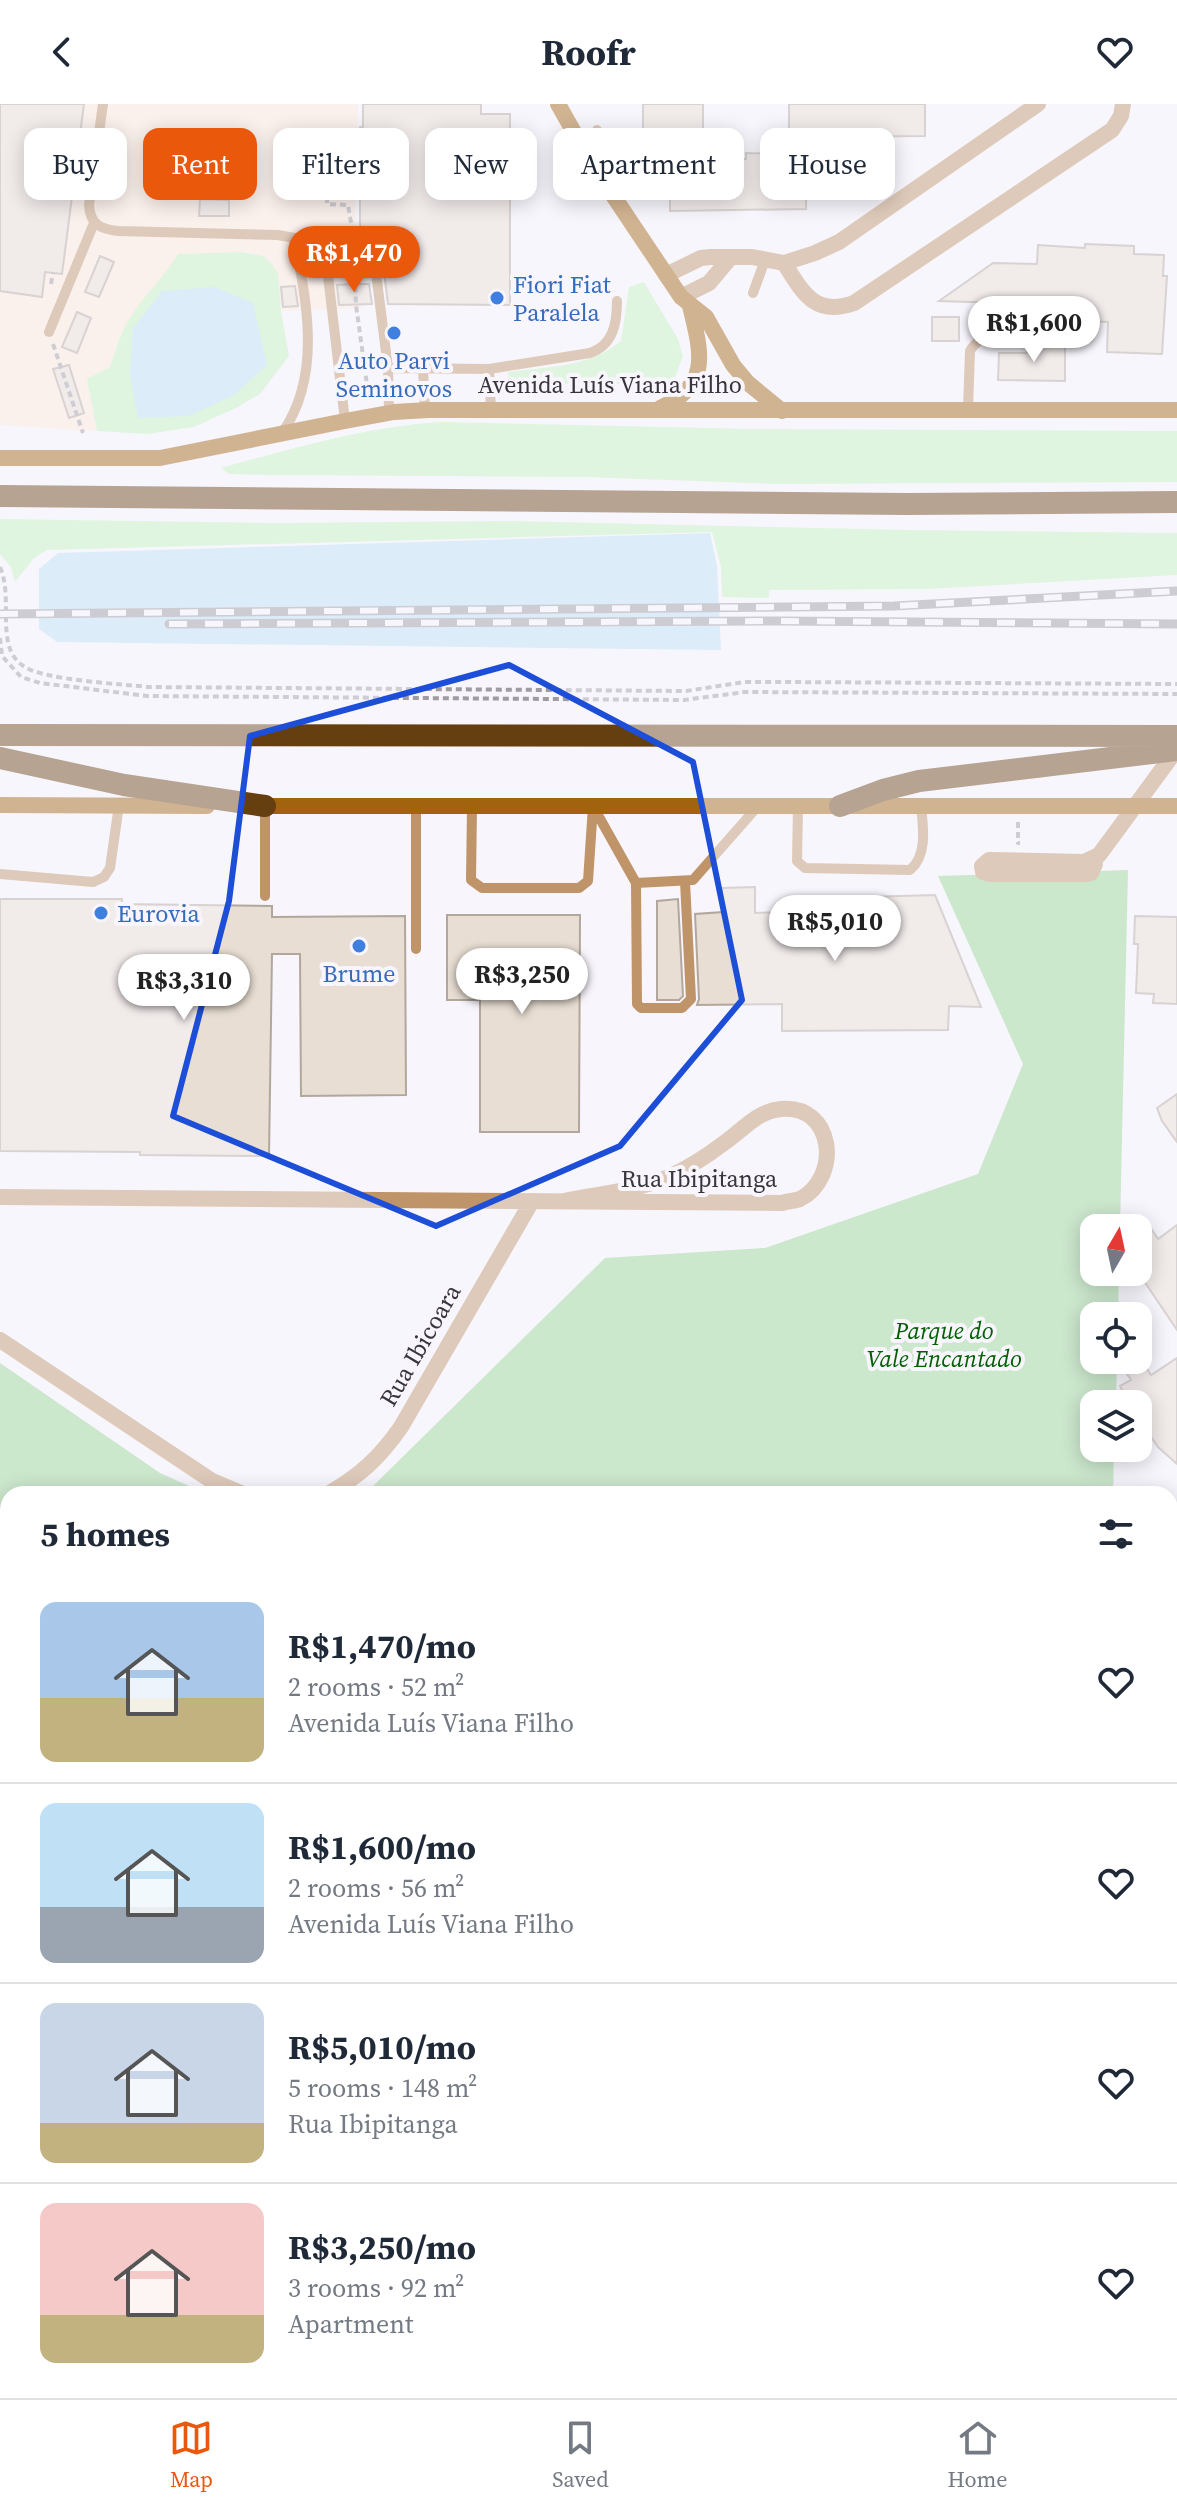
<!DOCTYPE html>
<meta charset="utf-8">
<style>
body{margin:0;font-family:"Source Serif 4",serif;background:#f6f6f7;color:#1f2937;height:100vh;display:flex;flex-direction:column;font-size:30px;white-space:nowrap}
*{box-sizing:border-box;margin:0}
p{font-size:26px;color:#747a83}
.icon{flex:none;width:44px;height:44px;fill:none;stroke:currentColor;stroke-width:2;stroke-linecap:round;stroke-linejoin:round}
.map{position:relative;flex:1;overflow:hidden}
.details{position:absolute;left:0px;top:1382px;width:1178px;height:912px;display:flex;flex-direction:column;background:#fff;border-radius:24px 24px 0 0;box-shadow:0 4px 20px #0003}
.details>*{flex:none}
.banner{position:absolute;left:24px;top:24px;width:1130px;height:72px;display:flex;gap:16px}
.needle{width:52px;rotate:9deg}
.tools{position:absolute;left:1080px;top:1110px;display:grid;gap:16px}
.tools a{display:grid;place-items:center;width:72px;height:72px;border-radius:16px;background:#fff;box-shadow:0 4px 20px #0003;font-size:40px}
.price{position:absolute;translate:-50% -68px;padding:0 18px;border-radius:28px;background:#fff;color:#222;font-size:26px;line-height:52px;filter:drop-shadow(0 2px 4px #0008)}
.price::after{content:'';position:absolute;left:50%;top:48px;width:24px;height:18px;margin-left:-12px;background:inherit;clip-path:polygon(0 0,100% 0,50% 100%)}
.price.on{background:#ea580c;color:#fff}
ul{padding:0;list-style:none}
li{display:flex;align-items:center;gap:24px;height:200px;padding:0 40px}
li+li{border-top:2px solid #e0e1e3}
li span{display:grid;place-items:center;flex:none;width:224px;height:160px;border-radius:16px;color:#555}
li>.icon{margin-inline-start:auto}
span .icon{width:96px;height:96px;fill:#fffc;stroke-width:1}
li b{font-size:34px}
h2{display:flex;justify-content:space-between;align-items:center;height:96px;padding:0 40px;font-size:34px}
.tag{padding:0 28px;border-radius:16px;background:#fff;box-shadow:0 4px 20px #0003;font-size:28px;line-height:72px}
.tag.on{background:#ea580c;color:#fff}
header{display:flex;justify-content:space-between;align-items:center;height:104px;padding:0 40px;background:#fff;font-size:36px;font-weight:700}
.menu{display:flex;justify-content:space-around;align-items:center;height:112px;border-top:2px solid #e0e1e3;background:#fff;font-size:22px;color:#747a83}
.menu a{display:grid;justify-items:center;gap:4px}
.menu .on{color:#ea580c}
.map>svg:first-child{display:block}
.education{fill:#fce9d8}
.green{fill:#c0f4bc}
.forest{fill:#96d691}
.water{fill:#bce0f3}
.building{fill:#e8ded3;stroke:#b1a79d;stroke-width:2}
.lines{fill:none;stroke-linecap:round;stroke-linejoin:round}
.path{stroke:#9e9ba2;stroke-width:4;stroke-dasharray:6 4;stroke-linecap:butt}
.service{stroke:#bf9468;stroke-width:10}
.pedestrian{stroke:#bf9468;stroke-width:16}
.minor{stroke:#bf9468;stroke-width:16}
.secondary{stroke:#a1630e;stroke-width:16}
.trunk{stroke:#663f10;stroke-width:22}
.rail-casing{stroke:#9c99a0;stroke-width:9}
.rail{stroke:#f8f5fd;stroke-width:6;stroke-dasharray:18;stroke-linecap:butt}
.marked{fill:none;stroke:#1d4ed8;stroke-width:6;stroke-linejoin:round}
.shop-dot{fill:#3f7fe0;stroke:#f8f5fd;stroke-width:3}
.labels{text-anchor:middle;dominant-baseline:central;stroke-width:8;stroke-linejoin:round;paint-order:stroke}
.shop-label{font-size:24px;fill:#366cbe;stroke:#f8f5fd;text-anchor:start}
.street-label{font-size:24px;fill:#38363b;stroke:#f8f5fd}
.park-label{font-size:24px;font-style:italic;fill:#016102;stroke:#f8f5fd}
</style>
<header><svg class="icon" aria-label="back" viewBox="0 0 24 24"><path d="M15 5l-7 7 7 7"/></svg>Roofr<svg class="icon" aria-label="heart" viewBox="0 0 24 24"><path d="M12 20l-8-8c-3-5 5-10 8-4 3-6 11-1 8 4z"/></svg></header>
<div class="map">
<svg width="1177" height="2294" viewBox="0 0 1177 2294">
<rect width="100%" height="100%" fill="#f8f5fd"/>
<path class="education" d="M0 0H358L355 111 361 204 281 207 278 170 263 152 248 148 179 150 118 238 110 263 87 275 97 327 0 321Z"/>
<path class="green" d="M242 148 263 152 272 160 278 170 281 207 289 252 260 290 238 303 194 323 147 330 97 327 87 275 110 263C116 245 121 227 132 211 146 189 165 172 178 150Z
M644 178 678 235 683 252 673 279C654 289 639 282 618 280 583 277 545 281 510 285L508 268C547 263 590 263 621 237L629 183Z
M440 318 753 325 1177 327V378L775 380 585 373 272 371 229 370 221 364C294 344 365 323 440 318Z
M0 415 277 419 511 417 908 426 1177 429V471L927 485 769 486V494L722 493 721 463 712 428 47 446 34 454 15 478 11 463 0 450Z"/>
<path class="forest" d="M1128 766 1120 1124H1094V1168H1119L1118 1212H1094V1256H1117L1116 1300H1094V1344H1114L1113 1390H348L373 1382 605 1154 765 1144 978 1070 1023 960 938 772Z
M0 1259 160 1369 207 1390H8V1716L0 1712Z
M0 1770 8 1776V2256L0 2263Z
M1170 1813 1177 1814V1877L1170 1876Z
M1170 2020 1177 2021V2275L1173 2294H1045L1046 2286H1170Z
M142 2286H367L366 2294H140Z
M433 2286H630V2294H432Z
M847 2286H996L995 2294H846Z"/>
<path class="water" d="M215 183 253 199 267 261 234 291 189 312 138 314 130 271 133 224 162 187Z
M710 429 717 462 721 546 57 538 39 525V465L58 449Z
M367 2286H433L432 2294H366Z"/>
<path class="building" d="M0 0H84L62 170 45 168 42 193 0 187Z
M363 0H481V10H510V201L388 200 384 169V126H360V23H363Z
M643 0H703V55H746V49L789 50V0H925V32L807 33 806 105 670 107V35H643Z
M200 95 229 96V112H199Z
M1085 140 1134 142V150L1164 151 1163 172H1167L1162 250 1107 248 1108 218 1066 216V226L1028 225V214L1002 213 1003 199 939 197 993 159 1037 160 1038 141 1085 144Z
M100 152 114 158 99 193 85 188Z
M354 180H369L372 200 339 201 337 181Z
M295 182 298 202 283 203 281 183Z
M77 208 91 214 77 249 62 243Z
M932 213H959V237H932Z
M1027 241 1065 242V277L998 276 999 249H1027Z
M69 261 84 309 69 314 53 265Z
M755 783V809L847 805 866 793 935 791 981 903 949 902 948 926 782 927V900L697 901 699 895 695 810 723 808 722 784Z
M0 795H122V800L272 802V813L405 812 406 991 301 992 300 850H272L269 1052 140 1051V1048L0 1047Z
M678 795 683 892 679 896H657V797Z
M447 811H580L579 1028H480V896H447Z
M1135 812 1177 813V900L1153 899 1154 890 1136 889 1138 840H1134Z
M1177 990V1038L1162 1017 1157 1004Z
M1177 1121V1226L1138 1168V1131L1150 1123 1158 1135Z
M1177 1254V1360L1158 1343 1138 1314V1300H1129L1120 1282 1131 1276 1127 1270 1144 1260 1151 1271Z"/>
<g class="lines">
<path class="path" d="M74 47 78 48
M327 73V100L348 101 353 130 356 201 368 288
M51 180 53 169
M53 240 83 329
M0 463C10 487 3 513 8 538 10 548 15 557 25 563 44 576 122 580 148 583L686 587 745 578H777L1177 580
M0 534 2 552 21 573 40 579 147 592 684 596 745 588 1177 590
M1018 718V739H1020"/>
<path class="service" d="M103 0 89 101C90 120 100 125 118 127L278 131 294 134 306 140 324 160 328 172 345 317
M592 58 597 26
M374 153 388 264 489 265 590 249C613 241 617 220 617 197
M753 189 765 156
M49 228 94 119
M388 264 389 309
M423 265 425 306
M489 265 491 305
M968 305 970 247C976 237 982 234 994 232L1089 234
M282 329C322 273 307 197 294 134
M265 702V792
M798 702 797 757 805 764 910 766C928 751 923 723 921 702
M472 703 471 776 482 784H579L588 777 593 702
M594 704 636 779 693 776 758 702
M0 770 93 778 104 773 110 764 119 701
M636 779 637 900 641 904H682L691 895 685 778
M416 845V702"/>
<path class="pedestrian" d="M1095 760 1091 769 1086 770H989L983 768 982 762 989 756 1084 758 1099 751 1177 645"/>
<path class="minor" d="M784 159C803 189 815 213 854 199L1112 26 1121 12 1123 0
M666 171 701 154 711 153H752L784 159 815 149 839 138 1038 0
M681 193 709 179 730 154
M0 1093 782 1099C787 1097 795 1097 800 1095 842 1073 834 1000 781 1005 757 1007 743 1026 724 1039 707 1052 687 1065 666 1074 634 1087 598 1090 564 1097
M0 1236 212 1377 243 1390
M328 1390C361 1371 380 1353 401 1323L532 1097
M1170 1605 1177 1606
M0 1732 8 1734
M1170 1982 1177 1983
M8 2294 16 2286
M116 2294 118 2286
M739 2294V2286"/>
<path class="secondary" d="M558 0 592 60 681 193 706 213 733 261 748 279 782 307
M660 304C712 281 701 248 690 202
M0 354H160L345 317 394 308 428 306H1177
M0 701 207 702
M255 702H1177"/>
<path class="trunk" d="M0 392 907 400 1177 398
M0 631 1177 632
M0 654 124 681 265 702
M840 702 883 686 919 677 1177 646"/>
<g class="rail-casing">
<path id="rail" d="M0 510 894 502 1177 487
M169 520 779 517 1177 520"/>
</g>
<use href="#rail" class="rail"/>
</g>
<path d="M0 0H1177V2294H0ZM509 561 693 658 742 896 620 1042 436 1122 173 1012 229 797 250 632Z" fill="#f8f5fd" fill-opacity=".55" fill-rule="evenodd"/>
<path class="marked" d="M509 561 693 658 742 896 620 1042 436 1122 173 1012 229 797 250 632Z"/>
<g class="shop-dot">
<circle cx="497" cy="194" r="8"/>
<circle cx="394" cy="229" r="8"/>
<circle cx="101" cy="809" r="8"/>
<circle cx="359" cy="842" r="8"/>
</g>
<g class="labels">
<g class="shop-label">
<text x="513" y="180">Fiori Fiat<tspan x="513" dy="28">Paralela</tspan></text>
<text x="394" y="256" text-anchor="middle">Auto Parvi<tspan x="394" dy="28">Seminovos</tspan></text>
<text x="117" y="809">Eurovia</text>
<text x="359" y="869" text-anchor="middle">Brume</text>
</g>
<g class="street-label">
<text x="610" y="280">Avenida Luís Viana Filho</text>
<text x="699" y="1074">Rua Ibipitanga</text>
<text transform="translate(420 1241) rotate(-60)">Rua Ibicoara</text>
</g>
<g class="park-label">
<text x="944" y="1226">Parque do<tspan x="944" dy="28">Vale Encantado</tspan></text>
</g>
</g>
</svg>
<div class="tools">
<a><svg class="needle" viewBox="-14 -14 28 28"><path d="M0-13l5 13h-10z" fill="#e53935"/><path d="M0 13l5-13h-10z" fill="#747a83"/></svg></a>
<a><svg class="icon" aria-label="locate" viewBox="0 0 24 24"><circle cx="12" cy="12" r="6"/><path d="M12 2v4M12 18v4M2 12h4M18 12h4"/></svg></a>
<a><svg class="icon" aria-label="layers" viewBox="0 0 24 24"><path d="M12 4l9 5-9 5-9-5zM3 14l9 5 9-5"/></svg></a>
</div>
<b class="price on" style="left:354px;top:190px">R$1,470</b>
<b class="price" style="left:1034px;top:260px">R$1,600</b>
<b class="price" style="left:835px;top:859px">R$5,010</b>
<b class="price" style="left:522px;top:912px">R$3,250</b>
<b class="price" style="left:184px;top:918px">R$3,310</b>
<div class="banner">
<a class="tag">Buy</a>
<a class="tag on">Rent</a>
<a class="tag">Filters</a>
<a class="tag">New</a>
<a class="tag">Apartment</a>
<a class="tag">House</a>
</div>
<section class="details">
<h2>5 homes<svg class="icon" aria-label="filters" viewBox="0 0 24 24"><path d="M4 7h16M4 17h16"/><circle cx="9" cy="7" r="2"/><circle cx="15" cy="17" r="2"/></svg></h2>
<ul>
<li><span style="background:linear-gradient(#a9c7e8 60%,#c2b280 0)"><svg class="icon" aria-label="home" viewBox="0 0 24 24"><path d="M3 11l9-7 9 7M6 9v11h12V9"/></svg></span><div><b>R$1,470/mo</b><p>2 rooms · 52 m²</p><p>Avenida Luís Viana Filho</p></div><svg class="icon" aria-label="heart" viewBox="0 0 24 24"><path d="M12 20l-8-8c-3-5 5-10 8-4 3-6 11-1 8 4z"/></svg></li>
<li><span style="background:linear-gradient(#bfe0f5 65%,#9aa5b1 0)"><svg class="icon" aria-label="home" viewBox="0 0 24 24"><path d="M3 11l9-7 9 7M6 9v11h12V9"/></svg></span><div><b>R$1,600/mo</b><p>2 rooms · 56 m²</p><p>Avenida Luís Viana Filho</p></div><svg class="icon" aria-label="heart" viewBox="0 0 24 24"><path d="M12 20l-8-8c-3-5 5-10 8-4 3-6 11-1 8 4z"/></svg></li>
<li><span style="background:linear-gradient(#c9d6e8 75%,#c2b280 0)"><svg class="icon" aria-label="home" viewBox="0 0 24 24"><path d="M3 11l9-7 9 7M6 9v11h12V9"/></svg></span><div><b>R$5,010/mo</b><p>5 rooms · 148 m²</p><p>Rua Ibipitanga</p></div><svg class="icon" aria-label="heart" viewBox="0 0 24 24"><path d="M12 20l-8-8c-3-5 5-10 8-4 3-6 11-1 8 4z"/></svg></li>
<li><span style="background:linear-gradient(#f6c9c9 70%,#c2b280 0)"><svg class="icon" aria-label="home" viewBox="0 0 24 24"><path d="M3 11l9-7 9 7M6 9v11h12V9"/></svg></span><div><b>R$3,250/mo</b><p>3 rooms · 92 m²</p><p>Apartment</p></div><svg class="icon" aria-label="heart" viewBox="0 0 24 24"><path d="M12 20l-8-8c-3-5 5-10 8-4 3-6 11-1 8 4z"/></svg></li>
</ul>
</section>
</div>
<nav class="menu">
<a class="on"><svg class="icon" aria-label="map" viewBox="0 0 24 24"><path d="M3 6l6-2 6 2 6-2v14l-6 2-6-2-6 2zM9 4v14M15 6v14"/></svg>Map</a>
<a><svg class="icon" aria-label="saved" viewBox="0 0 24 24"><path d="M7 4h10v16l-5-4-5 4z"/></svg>Saved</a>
<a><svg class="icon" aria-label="home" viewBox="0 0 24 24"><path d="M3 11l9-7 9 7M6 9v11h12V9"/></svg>Home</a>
</nav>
